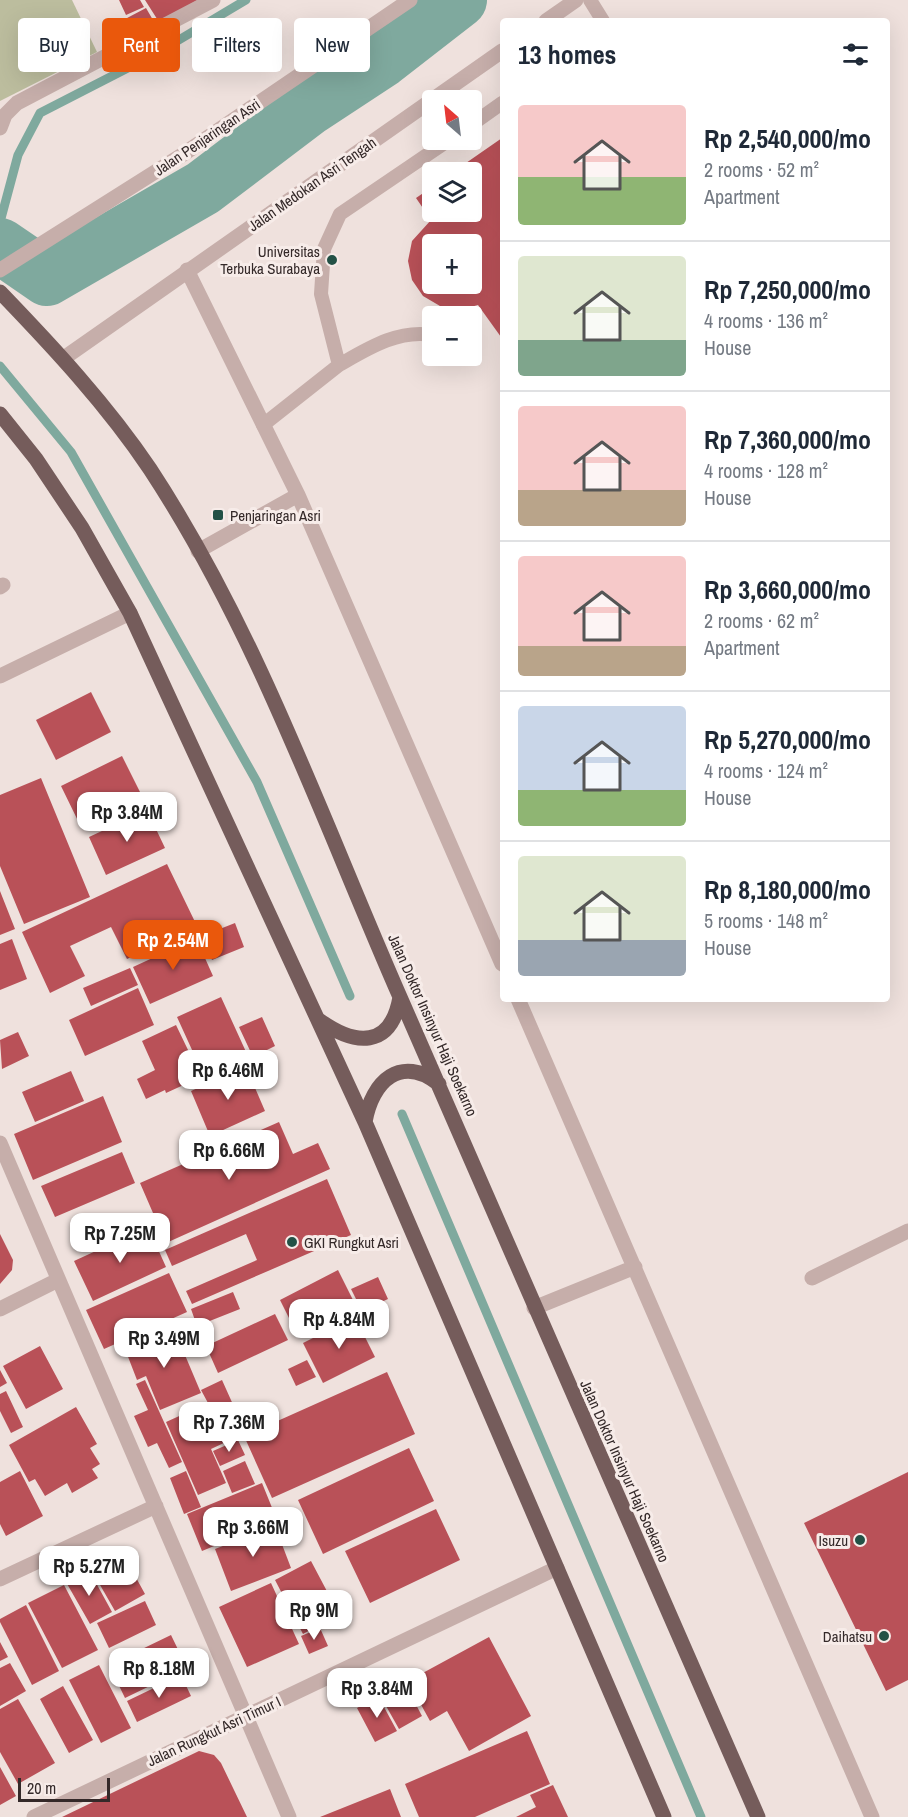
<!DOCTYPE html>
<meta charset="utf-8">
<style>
body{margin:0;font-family:"Archivo Narrow",sans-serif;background:#f2f2f3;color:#1f2937;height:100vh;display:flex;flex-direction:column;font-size:22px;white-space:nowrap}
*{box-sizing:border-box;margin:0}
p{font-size:20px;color:#747a83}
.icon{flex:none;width:33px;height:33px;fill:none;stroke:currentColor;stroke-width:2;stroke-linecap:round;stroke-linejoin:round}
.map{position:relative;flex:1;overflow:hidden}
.side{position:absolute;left:500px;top:18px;width:390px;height:984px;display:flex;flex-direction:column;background:#fff;border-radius:6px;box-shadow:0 6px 24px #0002}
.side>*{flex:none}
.banner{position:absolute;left:18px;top:18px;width:392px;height:54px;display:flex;gap:12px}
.needle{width:39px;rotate:332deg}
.fabs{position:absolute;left:422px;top:90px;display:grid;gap:12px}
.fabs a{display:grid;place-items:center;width:60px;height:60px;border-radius:6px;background:#fff;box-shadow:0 6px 24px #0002;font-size:30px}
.scale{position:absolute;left:18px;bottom:15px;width:92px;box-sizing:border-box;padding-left:6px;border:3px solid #342929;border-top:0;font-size:16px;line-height:21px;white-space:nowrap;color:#342929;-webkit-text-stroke:4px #f7ece9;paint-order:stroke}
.price{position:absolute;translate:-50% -51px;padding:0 14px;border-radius:12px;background:#fff;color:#222;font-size:20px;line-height:39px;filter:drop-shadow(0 2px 3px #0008)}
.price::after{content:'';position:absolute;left:50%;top:36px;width:18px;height:14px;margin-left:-9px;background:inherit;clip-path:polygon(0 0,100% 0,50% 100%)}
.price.selected{background:#ea580c;color:#fff}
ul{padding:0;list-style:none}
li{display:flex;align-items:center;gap:18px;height:150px;padding:0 18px}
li+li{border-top:2px solid #e0e1e3}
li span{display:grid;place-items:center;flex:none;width:168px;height:120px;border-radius:6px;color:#555}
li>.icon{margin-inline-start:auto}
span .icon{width:72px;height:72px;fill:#fffc;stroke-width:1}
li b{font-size:26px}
h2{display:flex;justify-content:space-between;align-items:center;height:72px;padding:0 18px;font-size:26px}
.chip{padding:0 21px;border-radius:6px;background:#fff;box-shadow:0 6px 24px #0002;font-size:21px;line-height:54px}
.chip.selected{background:#ea580c;color:#fff}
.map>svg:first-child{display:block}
.green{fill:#bcbd9e}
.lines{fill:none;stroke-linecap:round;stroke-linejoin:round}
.stream{stroke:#7fa99e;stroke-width:9}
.river{stroke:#7fa99e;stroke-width:56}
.building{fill:#b95158;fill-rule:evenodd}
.service{stroke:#c6aeaa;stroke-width:14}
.minor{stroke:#c6aeaa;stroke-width:15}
.tertiary{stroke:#c6aeaa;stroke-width:15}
.primary{stroke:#755c5b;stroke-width:15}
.poi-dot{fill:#235146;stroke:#f7ece9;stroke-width:2}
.labels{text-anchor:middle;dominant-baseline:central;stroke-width:6;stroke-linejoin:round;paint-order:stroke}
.street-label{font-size:15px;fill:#342929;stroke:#f7ece9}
.poi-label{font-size:15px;fill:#342929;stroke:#f7ece9;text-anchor:end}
</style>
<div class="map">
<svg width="908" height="1817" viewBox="0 0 908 1817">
<rect width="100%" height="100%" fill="#efe1dd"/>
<path class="green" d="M0 0H72L97 52 0 101Z"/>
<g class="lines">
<path class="stream" d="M0 222 18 155 40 113 157 53 246 0
M0 366 71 452 257 782 350 996
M402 1114 701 1817"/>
<path class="river" d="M0 246 47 278 203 188 310 107 383 59 459 0"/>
</g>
<path class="building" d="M119 0H140L144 7 126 15Z
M145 0H198L159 22Z
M146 8 157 27 111 50 105 37 113 33 110 27Z
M502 138V336L501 337 478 305 460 310 440 306 423 296 412 280 408 261 412 241 431 220 416 198 432 187V212H471V172H453ZM432 244H471V284H432Z
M91 692 111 732 56 760 36 720Z
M122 756 142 796 81 827 61 786Z
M41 778 90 897 24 924 0 866V795Z
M147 810 165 848 106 875 89 837Z
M167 864 197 926 127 959 111 927 70 946 85 976 50 993 22 932Z
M0 891 15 929 0 935Z
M235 923 244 947 212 960 202 936Z
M196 938 213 976 150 1004 133 967Z
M12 939 27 979 0 990V944Z
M130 968 138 985 91 1006 83 988Z
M138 988 154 1025 85 1056 69 1020Z
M221 997 247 1054 203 1074 177 1017Z
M262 1017 275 1046 253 1057 239 1027Z
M176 1025 201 1077 166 1093 165 1090 146 1099 137 1079 155 1070 142 1041Z
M18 1032 29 1056 2 1069 0 1040Z
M246 1067 265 1111 210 1136 191 1091Z
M71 1071 84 1101 35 1122 22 1092Z
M103 1096 122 1142 33 1180 14 1134Z
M279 1122 293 1154 318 1143 330 1169 166 1243 140 1183Z
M122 1152 135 1183 55 1217 41 1186Z
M327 1179 351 1235 192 1304 186 1291 257 1260 246 1234 172 1266 165 1250Z
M148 1227 166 1267 93 1301 74 1261Z
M0 1234 13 1260 12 1270 0 1284Z
M338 1270 356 1306 298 1336 280 1300Z
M169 1273 187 1312 104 1349 86 1310Z
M378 1277 388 1299 362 1311 351 1289Z
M233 1292 240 1309 197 1326 191 1309Z
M275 1314 288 1340 218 1373 206 1346Z
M355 1317 375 1357 323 1383 303 1343Z
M193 1327 205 1350 190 1357 178 1334Z
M174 1329 201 1393 160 1410 146 1376 137 1380 125 1349Z
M40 1346 63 1389 26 1409 3 1366Z
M307 1360 316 1377 296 1386 288 1369Z
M0 1370 7 1383 0 1387Z
M387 1372 415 1434 272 1498 244 1436Z
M145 1380 182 1462 169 1468 157 1443 148 1447 134 1416 148 1410 136 1384Z
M222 1380 235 1409 215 1419 211 1412 215 1421 235 1412 245 1433 211 1449 226 1483 198 1495 166 1422 208 1403 201 1390Z
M6 1391 23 1427 11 1433 0 1411V1394Z
M76 1407 97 1444 90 1448 100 1464 92 1469 98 1478 72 1493 67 1483 45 1496 35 1479 29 1482 9 1445Z
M238 1440 245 1455 220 1466 213 1451Z
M409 1448 434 1501 323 1554 298 1500Z
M245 1461 255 1484 232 1493 223 1471Z
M20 1471 43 1516 6 1536 0 1524V1482Z
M186 1471 201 1507 184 1514 170 1478Z
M908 1472V1680L886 1691 804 1523Z
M262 1483 277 1520 202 1551 187 1514Z
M436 1509 460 1560 370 1603 345 1551Z
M275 1526 291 1568 231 1591 215 1549Z
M123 1554 145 1594 115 1611 92 1571Z
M311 1561 339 1614 303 1634 275 1580Z
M89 1570 112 1612 90 1624 66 1582Z
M271 1583 299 1644 247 1667 219 1607Z
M64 1585 98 1650 62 1668 28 1603Z
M145 1601 156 1625 109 1648 97 1623Z
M26 1605 59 1671 32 1685 0 1622V1619Z
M320 1628 328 1646 309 1654 301 1636Z
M171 1635 187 1668 125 1698 109 1665Z
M489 1637 531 1716 469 1751 447 1711 430 1721 408 1681Z
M0 1642 8 1657 0 1661Z
M10 1663 26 1691 0 1706V1668Z
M99 1665 131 1728 101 1743 69 1680Z
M181 1675 191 1696 137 1722 127 1701Z
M405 1684 422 1716 399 1729 381 1697Z
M63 1686 93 1740 69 1753 40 1699Z
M378 1696 397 1731 375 1742 357 1708Z
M18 1699 55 1763 18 1784 0 1752V1709Z
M527 1731 550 1784 475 1817H419L405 1784Z
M199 1751 214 1755 221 1763 247 1817H62Z
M0 1767 16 1796 0 1805Z
M553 1785 568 1817H516L536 1807 530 1795Z
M390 1789 401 1817H320Z"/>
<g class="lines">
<path class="service" d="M590 0 603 21
M471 125 502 103
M339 365C367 349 398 329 432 335
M263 425 339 365 321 294 324 249 340 214 449 140"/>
<path class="minor" d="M0 128 5 115 17 103 213 0
M187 270 298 495 502 964
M198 551 298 495
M0 587 3 585
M0 676 130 613
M518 999 872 1817
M0 1143 289 1817
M812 1278 908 1231
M534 1308 635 1267
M0 1309 58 1280
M0 1579 156 1506
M34 1817 557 1568"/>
<path class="tertiary" d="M546 21 576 0
M0 270 182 155 410 0
M64 358 502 51"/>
<path class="primary" d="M0 292C53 347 107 405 150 469 257 632 322 819 400 997 520 1270 638 1544 758 1817
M0 414 36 459 82 528 130 613 365 1122 664 1817
M319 1020C355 1046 391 1049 400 997
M365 1122C372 1081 401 1054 439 1084"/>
</g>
<g class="poi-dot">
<circle cx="332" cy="260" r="6"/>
<rect x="212" y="509" width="12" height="12" rx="3"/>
<circle cx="292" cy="1242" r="6"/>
<circle cx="860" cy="1540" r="6"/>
<circle cx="884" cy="1636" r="6"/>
</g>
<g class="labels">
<g class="street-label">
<text transform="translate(207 137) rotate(-34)">Jalan Penjaringan Asri</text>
<text transform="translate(312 184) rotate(-35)">Jalan Medokan Asri Tengah</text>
<text transform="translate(433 1025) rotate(66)">Jalan Doktor Insinyur Haji Soekarno</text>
<text transform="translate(625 1471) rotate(66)">Jalan Doktor Insinyur Haji Soekarno</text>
<text transform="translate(214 1731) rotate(-25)">Jalan Rungkut Asri Timur I</text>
</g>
<g class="poi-label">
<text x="320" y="251">Universitas<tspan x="320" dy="17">Terbuka Surabaya</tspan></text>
<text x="230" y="515" text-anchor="start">Penjaringan Asri</text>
<text x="304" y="1242" text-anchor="start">GKI Rungkut Asri</text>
<text x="848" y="1540">Isuzu</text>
<text x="872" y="1636">Daihatsu</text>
</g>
</g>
</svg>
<div class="fabs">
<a><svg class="needle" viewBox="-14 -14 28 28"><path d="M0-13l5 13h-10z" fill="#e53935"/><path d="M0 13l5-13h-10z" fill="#747a83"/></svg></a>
<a><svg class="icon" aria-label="layers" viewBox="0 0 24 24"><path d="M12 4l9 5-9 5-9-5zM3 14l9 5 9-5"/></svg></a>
<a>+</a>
<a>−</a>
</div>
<div class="scale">20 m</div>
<b class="price" style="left:127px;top:843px">Rp 3.84M</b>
<b class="price selected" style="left:173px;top:971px">Rp 2.54M</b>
<b class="price" style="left:228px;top:1101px">Rp 6.46M</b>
<b class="price" style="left:229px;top:1181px">Rp 6.66M</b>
<b class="price" style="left:120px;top:1264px">Rp 7.25M</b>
<b class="price" style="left:339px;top:1350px">Rp 4.84M</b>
<b class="price" style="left:164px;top:1369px">Rp 3.49M</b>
<b class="price" style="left:229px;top:1453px">Rp 7.36M</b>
<b class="price" style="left:253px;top:1558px">Rp 3.66M</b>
<b class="price" style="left:89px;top:1597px">Rp 5.27M</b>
<b class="price" style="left:314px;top:1641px">Rp 9M</b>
<b class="price" style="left:159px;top:1699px">Rp 8.18M</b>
<b class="price" style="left:377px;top:1719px">Rp 3.84M</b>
<div class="banner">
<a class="chip">Buy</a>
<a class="chip selected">Rent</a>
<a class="chip">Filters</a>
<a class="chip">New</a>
</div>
<section class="side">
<h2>13 homes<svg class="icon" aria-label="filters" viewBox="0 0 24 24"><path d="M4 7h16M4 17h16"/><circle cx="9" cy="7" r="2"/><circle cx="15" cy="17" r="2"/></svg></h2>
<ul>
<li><span style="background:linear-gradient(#f6c9c9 60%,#8fb573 0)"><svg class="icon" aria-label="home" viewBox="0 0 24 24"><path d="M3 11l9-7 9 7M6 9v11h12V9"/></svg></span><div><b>Rp 2,540,000/mo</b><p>2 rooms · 52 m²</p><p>Apartment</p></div></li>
<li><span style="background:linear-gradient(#dfe7d0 70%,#7fa58c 0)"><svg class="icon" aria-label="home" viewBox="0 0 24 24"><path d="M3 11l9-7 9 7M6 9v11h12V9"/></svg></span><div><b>Rp 7,250,000/mo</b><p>4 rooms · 136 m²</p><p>House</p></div></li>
<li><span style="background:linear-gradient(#f6c9c9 70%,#b9a48a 0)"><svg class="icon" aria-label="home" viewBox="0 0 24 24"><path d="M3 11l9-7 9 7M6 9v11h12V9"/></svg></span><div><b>Rp 7,360,000/mo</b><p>4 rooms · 128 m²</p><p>House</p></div></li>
<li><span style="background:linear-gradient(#f6c9c9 75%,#b9a48a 0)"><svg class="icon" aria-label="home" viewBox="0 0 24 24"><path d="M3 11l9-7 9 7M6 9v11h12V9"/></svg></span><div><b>Rp 3,660,000/mo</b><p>2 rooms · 62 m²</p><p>Apartment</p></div></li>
<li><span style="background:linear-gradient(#c9d6e8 70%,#8fb573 0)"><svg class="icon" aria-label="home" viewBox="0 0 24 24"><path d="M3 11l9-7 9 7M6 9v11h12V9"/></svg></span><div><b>Rp 5,270,000/mo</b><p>4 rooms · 124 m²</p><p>House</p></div></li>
<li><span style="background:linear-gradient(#dfe7d0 70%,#9aa5b1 0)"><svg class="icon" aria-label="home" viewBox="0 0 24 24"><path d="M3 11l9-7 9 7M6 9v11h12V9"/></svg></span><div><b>Rp 8,180,000/mo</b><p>5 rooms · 148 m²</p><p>House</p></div></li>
</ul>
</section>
</div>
